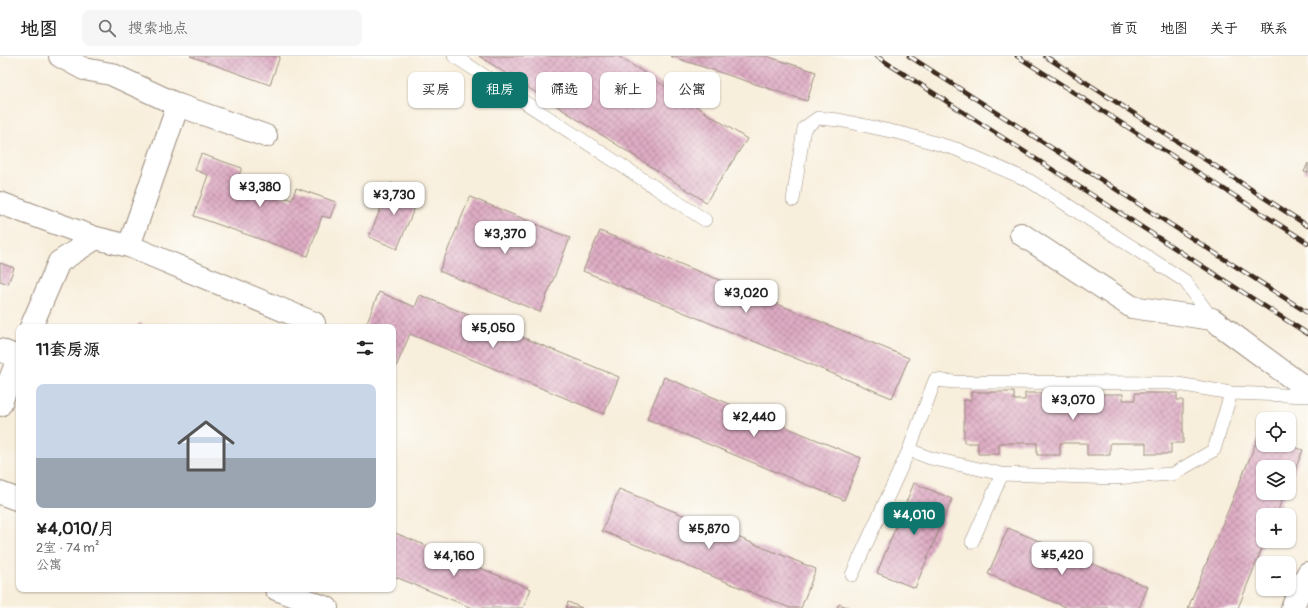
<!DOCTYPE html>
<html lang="zh">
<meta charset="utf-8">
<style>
body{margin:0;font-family:Pangolin,"LXGW WenKai TC",sans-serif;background:#f6f6f6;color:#222;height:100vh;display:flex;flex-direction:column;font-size:15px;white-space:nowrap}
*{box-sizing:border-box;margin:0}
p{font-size:13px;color:#767676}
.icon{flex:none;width:22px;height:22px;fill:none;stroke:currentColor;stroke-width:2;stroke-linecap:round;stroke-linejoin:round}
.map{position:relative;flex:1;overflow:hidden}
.drawer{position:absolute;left:16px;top:268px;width:380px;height:268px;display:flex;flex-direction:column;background:#fff;border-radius:8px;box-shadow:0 1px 3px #0004}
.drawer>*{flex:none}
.banner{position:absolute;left:408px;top:16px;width:380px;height:36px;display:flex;gap:8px}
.tools{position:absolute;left:1256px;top:356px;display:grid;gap:8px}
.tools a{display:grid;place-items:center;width:40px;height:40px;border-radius:8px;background:#fff;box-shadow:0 1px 3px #0004;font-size:20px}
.price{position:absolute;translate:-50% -34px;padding:0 9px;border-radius:8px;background:#fff;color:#222;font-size:13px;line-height:26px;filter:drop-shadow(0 1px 2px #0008)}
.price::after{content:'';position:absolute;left:50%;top:24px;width:12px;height:9px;margin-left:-6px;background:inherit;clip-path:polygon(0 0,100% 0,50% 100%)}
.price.current{background:#0f766e;color:#fff}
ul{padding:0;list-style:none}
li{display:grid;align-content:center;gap:8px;height:212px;padding:0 20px}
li+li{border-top:1px solid #e0e0e0}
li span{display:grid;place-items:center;height:124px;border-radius:8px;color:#555}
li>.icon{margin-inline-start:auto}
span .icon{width:72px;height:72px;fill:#fffc;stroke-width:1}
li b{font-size:17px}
h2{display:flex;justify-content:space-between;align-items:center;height:48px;padding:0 20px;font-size:17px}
.chip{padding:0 14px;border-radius:8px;background:#fff;box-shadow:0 1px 3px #0004;font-size:14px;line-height:36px}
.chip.current{background:#0f766e;color:#fff}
header{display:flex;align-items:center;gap:24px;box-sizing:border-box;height:56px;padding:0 20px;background:#fff;border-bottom:1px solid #e0e0e0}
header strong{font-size:19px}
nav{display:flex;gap:22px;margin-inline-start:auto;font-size:14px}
.search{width:280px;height:36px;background:#f6f6f6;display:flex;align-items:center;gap:10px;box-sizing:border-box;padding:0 14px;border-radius:8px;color:#767676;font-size:15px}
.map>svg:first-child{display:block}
.building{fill:url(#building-cross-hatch)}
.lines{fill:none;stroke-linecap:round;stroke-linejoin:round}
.service-casing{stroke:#9a8c7d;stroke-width:14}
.minor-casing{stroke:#9a8c7d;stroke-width:24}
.tertiary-casing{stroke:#9a8c7d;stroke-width:24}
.service{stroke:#fff;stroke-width:13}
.minor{stroke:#fff;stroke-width:22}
.tertiary{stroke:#fff;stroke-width:22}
.rail-casing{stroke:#3b2a1e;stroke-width:4.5}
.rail{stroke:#fdfcf7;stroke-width:3;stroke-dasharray:9;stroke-linecap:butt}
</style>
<header>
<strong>地图</strong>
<div class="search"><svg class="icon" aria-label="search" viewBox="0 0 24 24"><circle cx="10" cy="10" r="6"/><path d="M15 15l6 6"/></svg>搜索地点</div>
<nav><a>首页</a><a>地图</a><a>关于</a><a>联系</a></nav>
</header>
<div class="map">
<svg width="1308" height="552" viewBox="0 0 1308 552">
<defs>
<pattern id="building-cross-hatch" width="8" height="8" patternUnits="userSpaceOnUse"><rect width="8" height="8" fill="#deacc4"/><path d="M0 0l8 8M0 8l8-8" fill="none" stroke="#b58c9f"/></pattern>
</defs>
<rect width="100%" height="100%" fill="#fdfcf7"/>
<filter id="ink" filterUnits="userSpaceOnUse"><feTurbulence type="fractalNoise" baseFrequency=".025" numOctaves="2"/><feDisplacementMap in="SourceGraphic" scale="8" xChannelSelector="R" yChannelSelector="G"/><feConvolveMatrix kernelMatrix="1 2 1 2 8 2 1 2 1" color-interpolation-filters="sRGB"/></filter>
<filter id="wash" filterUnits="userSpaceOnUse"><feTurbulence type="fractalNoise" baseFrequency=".012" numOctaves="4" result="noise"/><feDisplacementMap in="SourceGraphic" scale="16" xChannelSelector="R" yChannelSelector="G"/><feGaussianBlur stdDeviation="0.9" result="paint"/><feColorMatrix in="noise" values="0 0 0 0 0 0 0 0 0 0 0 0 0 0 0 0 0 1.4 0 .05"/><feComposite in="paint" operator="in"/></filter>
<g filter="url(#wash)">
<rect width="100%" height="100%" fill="#f8eedc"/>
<g id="blocks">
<path class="building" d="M190 0H280L270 29Z
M479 0H618L747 83 706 146Z
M670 0H766L816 16 807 45Z
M201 98 242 112 237 124 292 144 296 132 336 146 330 162 322 160 308 200 194 160 208 119 195 114Z
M1308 107V117L1304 116Z
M391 127 420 139 397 193 369 181Z
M470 141 570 182 540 256 439 215Z
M600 175 909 302 892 342 583 215Z
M0 207 14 212 8 228 0 225Z
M379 236 415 251 420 239 619 321 604 358 410 278 393 318V271H365Z
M139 267 149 271H138Z
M664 321 861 402 844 444 647 363Z
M971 336H1014V344H1025V337H1067V344H1079V338H1123V344H1135V337H1177V344H1183V387H1171V398H1146V387H1110V399H1087V387H1060V399H1037V387H999V398H978V387H964V344H971Z
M1260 377 1263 378V389H1289L1303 394 1289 428V411H1263V437H1285L1276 459H1263V485H1265L1238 552H1188Z
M914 427 952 443 915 532 877 517Z
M619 433 816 513 801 552H790L602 475Z
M1008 472 1148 531 1139 552H1068L988 518Z
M393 476 531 533 523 552H472L393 520Z
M568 546 582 552H566Z
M839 548 850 552H837Z"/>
</g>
</g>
<g filter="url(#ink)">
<use href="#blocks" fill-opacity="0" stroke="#9a8c7d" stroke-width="1"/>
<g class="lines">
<g class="service-casing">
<path id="service" d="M454 0 705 164
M793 144 804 72 818 62 839 64 904 78 956 93 1030 125 1185 225 1212 263
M909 394 930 402 1002 418 1114 422 1173 418 1214 394 1231 337 1308 340
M972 486 1002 418
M852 519 909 394 935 324 955 326 1172 327 1231 337"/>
</g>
<g class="minor-casing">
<path id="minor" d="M60 0 84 13 111 18 178 49 266 80
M0 147 96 182 129 190 314 267
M1021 178 1132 251 1212 263 1308 334
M129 190 178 49
M31 271 59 206 96 182
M0 294 18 301
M0 349 19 300
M1292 552 1308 517"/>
</g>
<g class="tertiary-casing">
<path id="tertiary" d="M0 437 19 444
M276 533 327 552"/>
</g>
<use href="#service" class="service"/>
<use href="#minor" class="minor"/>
<use href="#tertiary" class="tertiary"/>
<g class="rail-casing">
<path id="rail" d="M876 0 1308 278
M909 0 1308 257
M1017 0 1308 187
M1045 0 1308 170"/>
</g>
<use href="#rail" class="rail"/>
</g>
</g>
</svg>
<div class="tools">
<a><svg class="icon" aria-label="locate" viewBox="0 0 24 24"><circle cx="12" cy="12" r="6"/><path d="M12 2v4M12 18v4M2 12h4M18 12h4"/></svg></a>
<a><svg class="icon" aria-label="layers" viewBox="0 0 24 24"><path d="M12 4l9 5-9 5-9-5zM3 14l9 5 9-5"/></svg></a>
<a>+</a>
<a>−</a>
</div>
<b class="price" style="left:260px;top:152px">¥3,380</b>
<b class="price" style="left:394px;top:160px">¥3,730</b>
<b class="price" style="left:505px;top:199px">¥3,370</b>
<b class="price" style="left:746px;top:258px">¥3,020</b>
<b class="price" style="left:493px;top:293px">¥5,050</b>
<b class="price" style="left:1073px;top:365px">¥3,070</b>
<b class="price" style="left:754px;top:382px">¥2,440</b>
<b class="price current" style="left:914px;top:480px">¥4,010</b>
<b class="price" style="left:709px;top:494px">¥5,870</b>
<b class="price" style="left:1062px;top:520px">¥5,420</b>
<b class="price" style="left:454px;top:521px">¥4,160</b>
<div class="banner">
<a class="chip">买房</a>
<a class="chip current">租房</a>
<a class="chip">筛选</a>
<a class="chip">新上</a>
<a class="chip">公寓</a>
</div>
<section class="drawer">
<h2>11套房源<svg class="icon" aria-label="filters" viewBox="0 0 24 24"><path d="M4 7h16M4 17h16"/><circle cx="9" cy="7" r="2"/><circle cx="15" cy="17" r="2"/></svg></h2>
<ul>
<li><span style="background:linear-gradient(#c9d6e8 60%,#9aa5b1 0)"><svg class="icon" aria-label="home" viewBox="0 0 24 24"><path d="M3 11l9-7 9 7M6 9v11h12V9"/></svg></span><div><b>¥4,010/月</b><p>2室 · 74 m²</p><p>公寓</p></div></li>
</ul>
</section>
</div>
